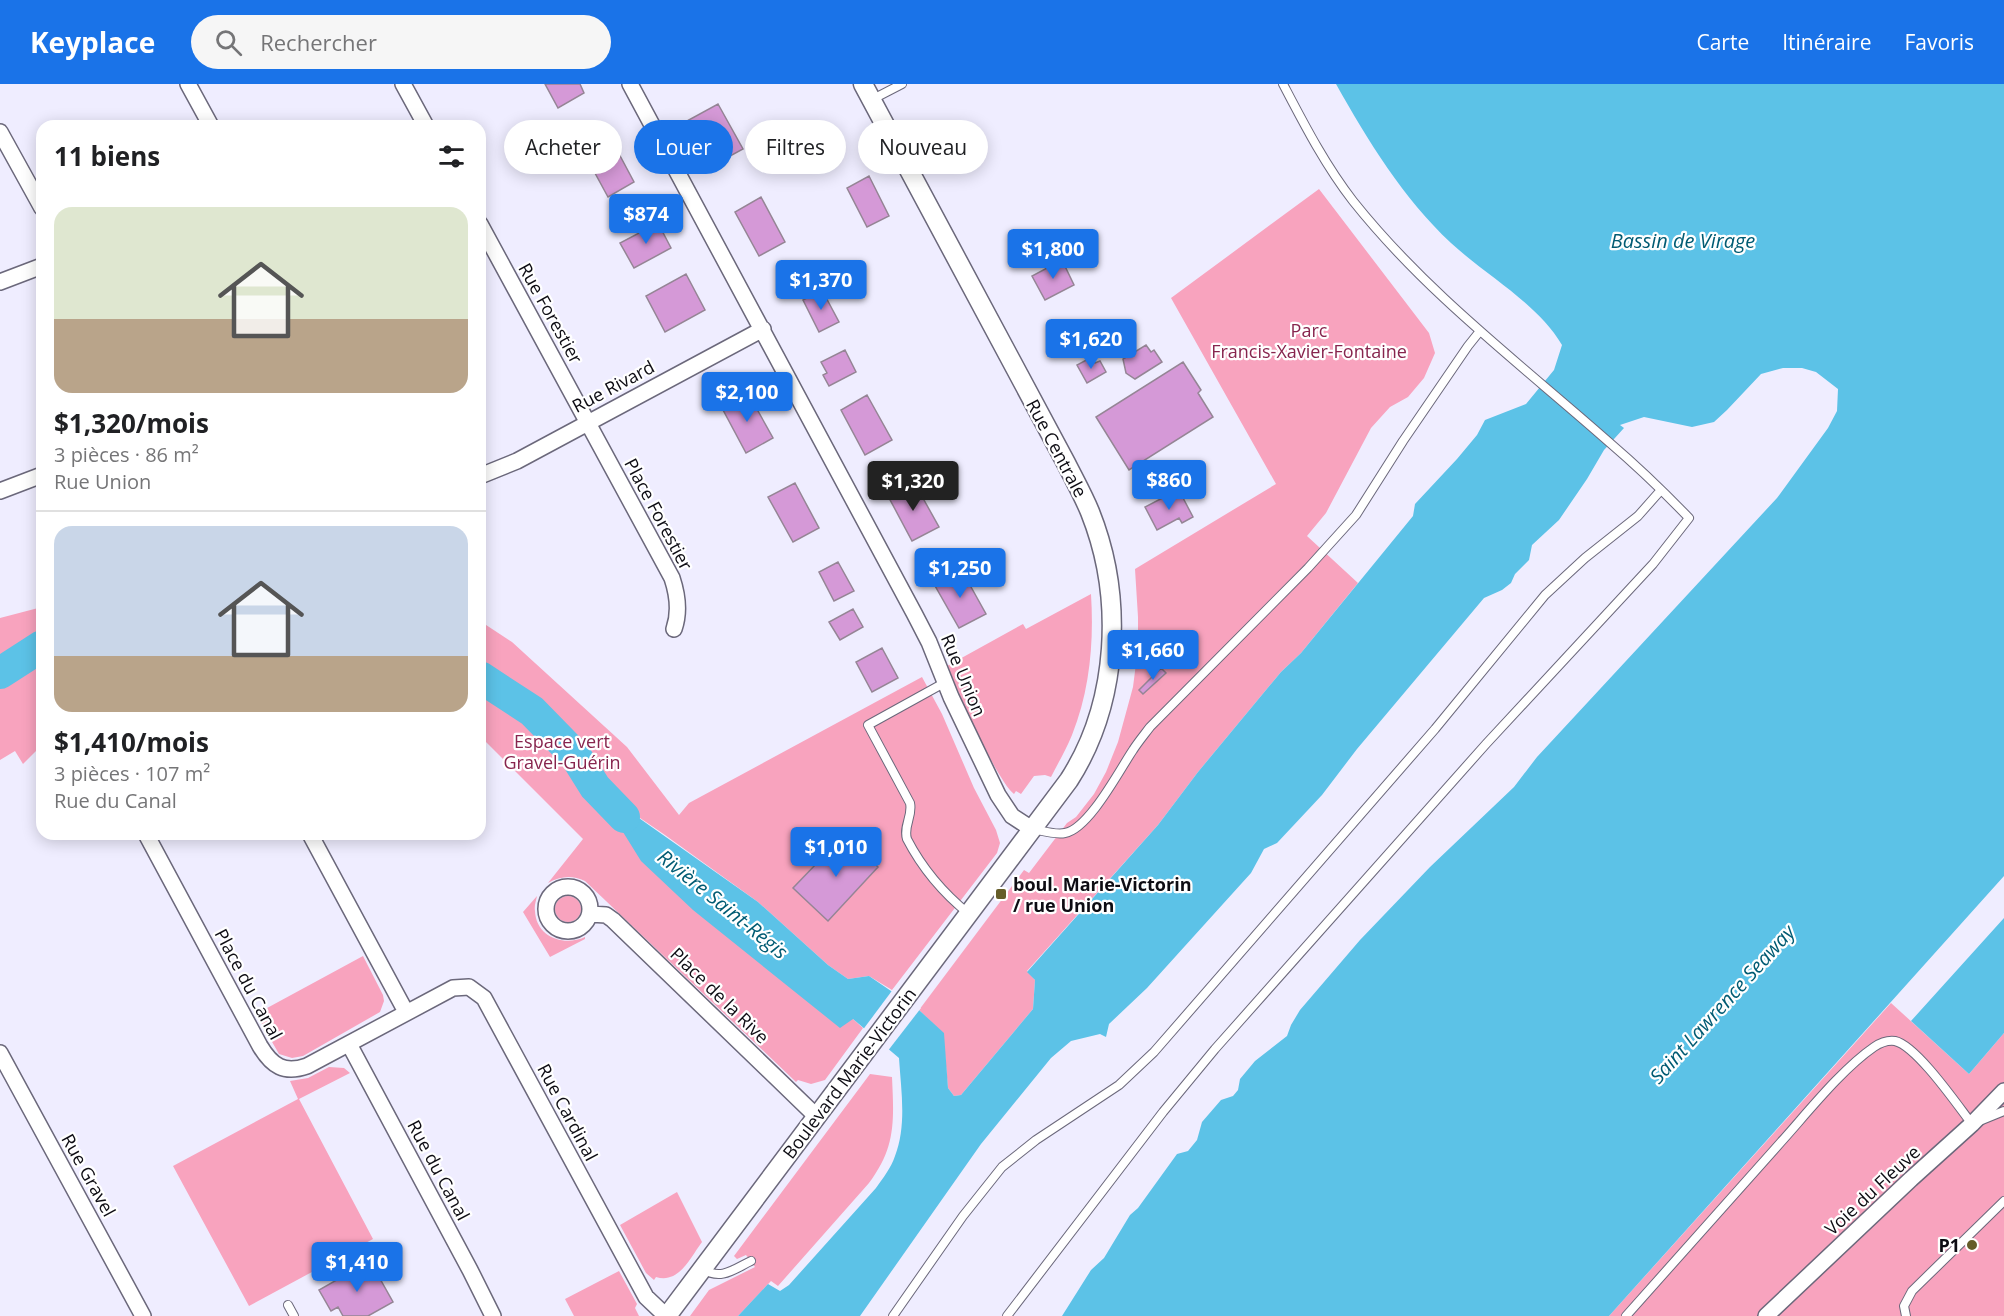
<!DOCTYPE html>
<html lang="fr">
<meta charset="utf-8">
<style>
body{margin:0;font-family:"Open Sans",sans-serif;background:#f6f6f6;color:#202124;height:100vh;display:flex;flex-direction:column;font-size:22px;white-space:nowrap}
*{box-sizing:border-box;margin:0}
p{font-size:20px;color:#757577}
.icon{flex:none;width:33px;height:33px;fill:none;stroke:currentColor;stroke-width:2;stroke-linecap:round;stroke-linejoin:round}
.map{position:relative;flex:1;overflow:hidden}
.sheet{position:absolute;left:36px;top:36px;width:450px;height:720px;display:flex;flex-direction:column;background:#fff;border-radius:18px;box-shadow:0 3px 15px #0003}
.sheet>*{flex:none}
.top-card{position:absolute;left:504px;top:36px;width:570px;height:54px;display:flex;gap:12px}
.price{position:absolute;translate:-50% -51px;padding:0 14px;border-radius:6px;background:#1a73e8;color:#fff;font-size:20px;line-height:39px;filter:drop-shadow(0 2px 3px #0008)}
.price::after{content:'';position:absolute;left:50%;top:36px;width:18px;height:14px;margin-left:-9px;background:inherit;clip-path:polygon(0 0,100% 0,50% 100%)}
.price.active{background:#222;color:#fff}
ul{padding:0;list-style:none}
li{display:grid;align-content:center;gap:12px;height:318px;padding:0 18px}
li+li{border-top:2px solid #e0e0e0}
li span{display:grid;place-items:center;height:186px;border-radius:18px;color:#555}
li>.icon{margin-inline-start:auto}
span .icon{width:108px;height:108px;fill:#fffc;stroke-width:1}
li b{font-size:26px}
h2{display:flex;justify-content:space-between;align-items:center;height:72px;padding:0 18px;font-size:26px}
.tag{padding:0 21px;border-radius:27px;background:#fff;box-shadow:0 3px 15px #0003;font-size:21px;line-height:54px}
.tag.active{background:#1a73e8;color:#fff}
header{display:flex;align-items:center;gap:36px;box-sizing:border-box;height:84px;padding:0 30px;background:#1a73e8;color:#fff}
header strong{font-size:28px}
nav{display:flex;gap:33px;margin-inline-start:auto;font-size:21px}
.search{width:420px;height:54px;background:#f6f6f6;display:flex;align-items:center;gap:15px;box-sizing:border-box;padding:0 21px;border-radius:33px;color:#757577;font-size:22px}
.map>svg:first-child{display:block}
.green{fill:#f8a3be}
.water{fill:#5cc2e7}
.pier{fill:#efedff}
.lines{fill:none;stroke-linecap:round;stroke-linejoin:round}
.river{stroke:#5cc2e7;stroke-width:32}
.building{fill:#d599d7;stroke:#958595;stroke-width:1.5}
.service-casing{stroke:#6b687b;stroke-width:10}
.minor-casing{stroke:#6b687b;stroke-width:18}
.tertiary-casing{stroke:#6b687b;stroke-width:21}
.service{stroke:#fff;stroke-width:8}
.minor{stroke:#fff;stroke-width:15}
.tertiary{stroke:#fff;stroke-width:18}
.poi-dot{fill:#655d29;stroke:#fff;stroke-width:2}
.labels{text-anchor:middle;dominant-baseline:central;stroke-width:4.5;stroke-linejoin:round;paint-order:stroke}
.street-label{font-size:18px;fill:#0d0c13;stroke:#fff}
.park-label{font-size:18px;fill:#87254e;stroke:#fff}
.poi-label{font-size:18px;font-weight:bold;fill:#0d0c13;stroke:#fff;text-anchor:start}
.water-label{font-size:20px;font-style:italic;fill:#005b73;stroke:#fff}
</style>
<header>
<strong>Keyplace</strong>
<div class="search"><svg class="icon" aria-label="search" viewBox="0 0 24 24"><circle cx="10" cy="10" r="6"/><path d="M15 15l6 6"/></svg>Rechercher</div>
<nav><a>Carte</a><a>Itinéraire</a><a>Favoris</a></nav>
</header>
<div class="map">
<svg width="2004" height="1232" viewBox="0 0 2004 1232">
<rect width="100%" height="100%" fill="#efedff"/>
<path class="green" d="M1319 105 1429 249 1435 269 1424 294 1408 313 1390 323 1371 344 1326 429 1307 452 1358 499 1301 569 1281 588 1198 688 1158 741 1027 887 1035 896 1033 925 961 1011 954 1012 948 1004 943 949 919 926 1024 786 1029 789 1067 739 1076 733 1094 710 1106 688 1118 658 1133 603 1138 564V533L1135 485 1276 400 1171 214Z
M1091 510C1094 558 1090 606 1072 651 1066 666 1058 679 1051 693L1045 691 1034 692 1021 710 1016 707 1014 710C997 697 957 606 947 582L1023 540 1026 545Z
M42 523V661L23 680 15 667 0 676V534Z
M480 537 512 558 627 663 679 731 689 719 922 593 942 630 974 704 996 746 1000 759 997 769 892 906 869 892 848 895 828 881 758 818 665 751 596 704 863 944 825 996 811 1000 798 996 796 998 585 797C572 791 561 792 548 799L583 755 480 652Z
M537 812C536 817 534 822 535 827 536 853 564 863 585 853V855L550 873 523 828Z
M555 825a13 13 0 1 1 26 0a13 13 0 1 1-26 0Z
M363 872 383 911 384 917 380 928 303 972 292 974 279 970 256 930Z
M1891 919 1969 990 2004 949V1232H1609Z
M329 983 344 984 350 989 299 1015 373 1155 249 1222 173 1082 298 1015 290 997 308 994Z
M870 990 892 993C894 1037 896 1063 869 1099L778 1202 771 1197 738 1232H690L709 1206 755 1183 746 1171 737 1175 734 1172Z
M677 1108 702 1158C690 1174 679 1200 656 1193L654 1196 646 1189 620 1141Z
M619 1187 637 1220 635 1224 639 1232H574L565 1215Z"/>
<path class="water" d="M1336 0H2004V792L1609 1232H1062L1091 1186 1104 1174 1130 1131 1138 1124 1177 1070 1188 1067 1197 1056 1202 1038 1221 1016 1233 1012 1238 1006 1240 995 1255 977 1287 952 1291 941 1300 926 1360 856 1430 783 1514 703 1537 673 1777 414 1828 344 1837 327 1838 305 1816 288 1802 284H1783L1761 290 1727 326 1714 338 1692 343 1644 333 1620 341 1624 344 1604 366 1587 395 1559 436 1532 461 1529 476 1515 490 1511 499 1502 506 1484 514 1357 665 1322 711 1277 759 1264 765 1251 789 1147 904 1109 940 1106 953 1100 950 1071 957 1051 974 981 1060 860 1232H738L768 1200 780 1207 789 1201 876 1104C883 1094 891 1084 895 1072 907 1041 901 1006 899 974L853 935 840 944 693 826 641 777 595 703 758 818 828 881 848 895 869 892 919 926 944 949 948 1004 954 1012 961 1011 1033 925 1035 896 1027 888 1158 741 1198 688 1281 588 1301 569 1413 432 1415 420 1457 375 1477 351 1485 336 1526 320 1554 286 1562 261C1537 219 1488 193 1451 159 1403 114 1368 57 1336 0Z
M2004 834V949L1969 990 1911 937Z"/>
<path class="pier" d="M894 904 921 924 887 968 862 947Z"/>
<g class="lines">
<path class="river" d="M0 589 42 562
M480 593 532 627 575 671 595 703 624 733"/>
</g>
<path class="building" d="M545 0H580L584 9 558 24Z
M718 20 743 65 710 83 685 38Z
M610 53 634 98 608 113 583 67Z
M869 92 889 132 867 143 847 104Z
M761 113 785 158 759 172 735 128Z
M658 139 671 164 634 184 620 159Z
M1062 176 1074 201 1045 216 1032 192Z
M686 190 705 226 665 248 646 212Z
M822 206 839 238 819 248 803 216Z
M1146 261 1151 268 1154 266 1162 278 1135 295 1126 289 1123 275Z
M845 266 856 288 829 302 823 291 827 289 821 278Z
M1092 273 1095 279 1100 277 1106 288 1087 299 1077 281Z
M1183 278 1201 306 1198 309 1213 333 1129 386 1096 333Z
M748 309 773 354 746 369 722 324Z
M867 311 892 356 865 371 841 326Z
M914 398 939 443 912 457 888 412Z
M795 399 819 444 793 458 768 413Z
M1181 410 1193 433 1182 439 1179 434 1157 446 1145 423 1168 411 1171 416Z
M838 478 854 507 834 517 819 488Z
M961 485 986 530 959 544 934 500Z
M853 525 863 543 840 556 829 538Z
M882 564 898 594 872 608 856 578Z
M1161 584 1166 589 1143 610 1139 606Z
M844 751 878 783 828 837 793 804Z
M370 1177 393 1218 368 1232H343L338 1223 331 1227 319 1206Z"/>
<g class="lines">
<g class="service-casing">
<path id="service" d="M873 15 902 0
M944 599 868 641 910 719C913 732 903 742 907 755 922 784 943 809 969 830
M1033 745C1043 747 1055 751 1065 749 1089 745 1120 685 1133 666 1138 658 1144 651 1150 643L1308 484 1356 431 1403 357 1468 262 1480 247
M703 1185C721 1197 734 1185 751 1177
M288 1221 294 1232
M893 1232 963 1132 1002 1083 1036 1056 1119 1001 1154 968 1435 645 1545 511 1585 474 1638 432 1661 406
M1007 1232 1163 1028 1215 965 1486 660 1653 480 1689 434C1664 408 1638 383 1610 359 1522 281 1427 210 1353 117 1325 81 1304 40 1283 0
M1626 1232C1677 1174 1729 1116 1781 1058 1808 1028 1842 985 1874 963 1880 959 1888 956 1895 957 1917 962 1958 1022 1972 1040L2004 1027
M1906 1232 1904 1222 1912 1207 2004 1117"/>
</g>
<g class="minor-casing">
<path id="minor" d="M188 0 211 42
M403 0 426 42
M630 0 914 529 929 558 951 613 998 711 1012 732 1032 745
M0 48 42 124
M480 140 672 494C678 512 680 528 674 545
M0 198 42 182
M480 392 517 377 763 245
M0 407 42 391
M146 750 260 962C272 982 284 990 307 982L453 904 469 903 484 914 646 1213 666 1232
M310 750 406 928
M546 825a22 22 0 1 1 44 0a22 22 0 1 1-44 0Z
M590 830 606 831 613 836 816 1032
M349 960 470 1186 493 1232
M0 969 143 1232
M1766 1232 1911 1095 1972 1040 2004 1007"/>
</g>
<g class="tertiary-casing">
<path id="tertiary" d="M667 1232 1069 696C1119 618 1124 513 1090 428 1083 411 1074 395 1066 379L863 0"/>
</g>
<use href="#service" class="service"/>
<use href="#minor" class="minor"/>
<use href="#tertiary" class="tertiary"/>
</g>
<g class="poi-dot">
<rect x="995" y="804" width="12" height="12" rx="3"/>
<circle cx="1972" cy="1161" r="6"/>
</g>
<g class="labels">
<g class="street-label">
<text transform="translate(551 229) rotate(61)">Rue Forestier</text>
<text transform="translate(613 302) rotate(-28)">Rue Rivard</text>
<text transform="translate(1057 364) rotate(62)">Rue Centrale</text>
<text transform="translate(659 430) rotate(62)">Place Forestier</text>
<text transform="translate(964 591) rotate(67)">Rue Union</text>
<text transform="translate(249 900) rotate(62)">Place du Canal</text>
<text transform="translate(720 911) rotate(44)">Place de la Rive</text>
<text transform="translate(849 989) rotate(-53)">Boulevard Marie-Victorin</text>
<text transform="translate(568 1028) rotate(62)">Rue Cardinal</text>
<text transform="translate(439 1086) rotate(62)">Rue du Canal</text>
<text transform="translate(89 1091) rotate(61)">Rue Gravel</text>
<text transform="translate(1872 1106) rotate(-43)">Voie du Fleuve</text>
</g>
<g class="park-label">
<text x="1309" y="246">Parc<tspan x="1309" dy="21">Francis-Xavier-Fontaine</tspan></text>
<text x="562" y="657">Espace vert<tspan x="562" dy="21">Gravel-Guérin</tspan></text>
</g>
<g class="poi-label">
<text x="1013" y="800">boul. Marie-Victorin<tspan x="1013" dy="21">/ rue Union</tspan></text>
<text x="1960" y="1161" text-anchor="end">P1</text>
</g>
<g class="water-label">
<text x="1683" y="156">Bassin de Virage</text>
<text transform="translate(723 820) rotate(39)">Rivière Saint-Régis</text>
<text transform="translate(1722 920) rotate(-48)">Saint Lawrence Seaway</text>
</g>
</g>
</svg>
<b class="price" style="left:646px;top:161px">$874</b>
<b class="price" style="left:1053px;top:196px">$1,800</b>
<b class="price" style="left:821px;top:227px">$1,370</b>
<b class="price" style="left:1091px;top:286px">$1,620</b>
<b class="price" style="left:747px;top:339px">$2,100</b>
<b class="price" style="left:1169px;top:427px">$860</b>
<b class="price active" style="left:913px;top:428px">$1,320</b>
<b class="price" style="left:960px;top:515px">$1,250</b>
<b class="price" style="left:1153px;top:597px">$1,660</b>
<b class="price" style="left:836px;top:794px">$1,010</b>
<b class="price" style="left:357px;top:1209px">$1,410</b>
<div class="top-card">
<a class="tag">Acheter</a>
<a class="tag active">Louer</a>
<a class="tag">Filtres</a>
<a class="tag">Nouveau</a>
</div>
<section class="sheet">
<h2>11 biens<svg class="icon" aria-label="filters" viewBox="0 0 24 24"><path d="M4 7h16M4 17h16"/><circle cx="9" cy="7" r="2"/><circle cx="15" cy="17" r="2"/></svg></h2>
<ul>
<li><span style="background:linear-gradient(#dfe7d0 60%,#b9a48a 0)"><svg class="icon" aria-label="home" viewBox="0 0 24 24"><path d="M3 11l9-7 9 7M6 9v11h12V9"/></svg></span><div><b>$1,320/mois</b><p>3 pièces · 86 m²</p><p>Rue Union</p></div></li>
<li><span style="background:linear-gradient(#c9d6e8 70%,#b9a48a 0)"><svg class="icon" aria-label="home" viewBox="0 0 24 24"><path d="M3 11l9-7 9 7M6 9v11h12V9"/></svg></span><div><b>$1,410/mois</b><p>3 pièces · 107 m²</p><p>Rue du Canal</p></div></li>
</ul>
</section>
</div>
